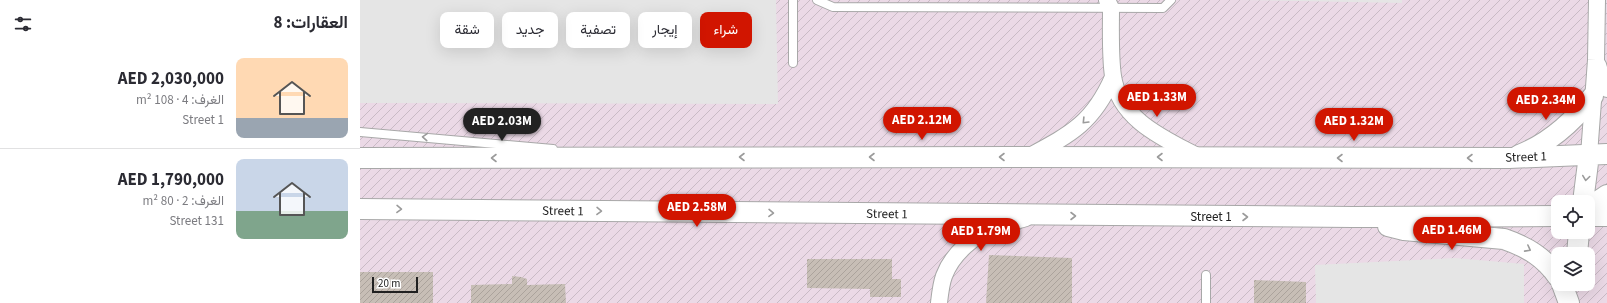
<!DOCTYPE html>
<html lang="ar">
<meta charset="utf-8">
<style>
body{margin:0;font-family:"Source Sans 3",Vazirmatn,sans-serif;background:#f7f7f7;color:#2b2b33;direction:rtl;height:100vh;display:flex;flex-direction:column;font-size:15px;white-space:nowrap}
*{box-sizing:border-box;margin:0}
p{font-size:13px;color:#7c7c81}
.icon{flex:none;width:22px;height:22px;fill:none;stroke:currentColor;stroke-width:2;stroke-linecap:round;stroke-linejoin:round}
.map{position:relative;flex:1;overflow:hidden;direction:ltr}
.details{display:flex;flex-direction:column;background:#fff;width:360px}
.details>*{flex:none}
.hud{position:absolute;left:12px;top:12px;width:380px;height:36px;direction:rtl;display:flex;gap:8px}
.controls{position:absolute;left:1191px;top:195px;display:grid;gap:8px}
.controls a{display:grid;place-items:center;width:44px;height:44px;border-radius:8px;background:#fff;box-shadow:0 4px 16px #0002;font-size:20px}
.scale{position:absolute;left:12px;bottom:10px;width:46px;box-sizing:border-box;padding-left:4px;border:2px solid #212121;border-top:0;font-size:11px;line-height:14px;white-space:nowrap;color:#212121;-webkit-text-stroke:3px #fff;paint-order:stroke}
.price{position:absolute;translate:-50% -34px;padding:0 9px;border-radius:14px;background:#d11500;color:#fff;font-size:13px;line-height:26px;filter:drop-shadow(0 1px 2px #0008)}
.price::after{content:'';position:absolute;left:50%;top:24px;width:12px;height:9px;margin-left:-6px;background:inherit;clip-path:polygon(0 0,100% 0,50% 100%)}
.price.active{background:#222;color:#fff}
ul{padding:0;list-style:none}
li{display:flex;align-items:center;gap:12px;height:100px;padding:0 12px}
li+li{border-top:1px solid #e1e1e2}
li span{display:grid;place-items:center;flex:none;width:112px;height:80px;border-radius:8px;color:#555}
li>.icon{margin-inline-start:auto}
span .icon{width:48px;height:48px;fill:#fffc;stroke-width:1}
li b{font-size:17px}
h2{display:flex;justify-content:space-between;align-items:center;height:48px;padding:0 12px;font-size:17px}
.chip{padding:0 14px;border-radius:8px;background:#fff;box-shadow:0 4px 16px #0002;font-size:14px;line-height:36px}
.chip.active{background:#d11500;color:#fff}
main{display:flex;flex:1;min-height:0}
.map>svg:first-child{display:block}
.industrial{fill:url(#industrial-furrows);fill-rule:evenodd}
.parking{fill:#e5e5e5}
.building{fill:url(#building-hatch)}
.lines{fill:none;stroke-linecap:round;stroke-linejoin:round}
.service-casing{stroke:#a8a8a8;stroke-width:10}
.minor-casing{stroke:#a8a8a8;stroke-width:18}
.tertiary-casing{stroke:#a8a8a8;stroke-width:22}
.service{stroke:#fff;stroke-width:8}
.minor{stroke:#fff;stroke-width:16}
.tertiary{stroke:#fff;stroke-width:20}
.oneway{stroke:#9b9b9b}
.labels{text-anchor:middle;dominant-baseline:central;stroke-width:3;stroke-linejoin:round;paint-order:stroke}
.street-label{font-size:13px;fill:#212121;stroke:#fff}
</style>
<main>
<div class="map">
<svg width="1247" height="303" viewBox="0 0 1247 303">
<defs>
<pattern id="industrial-furrows" width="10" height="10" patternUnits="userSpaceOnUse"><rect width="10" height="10" fill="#ebd9e6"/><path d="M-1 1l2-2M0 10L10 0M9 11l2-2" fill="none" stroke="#c9bac5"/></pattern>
<pattern id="building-hatch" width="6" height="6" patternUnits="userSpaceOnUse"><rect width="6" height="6" fill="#c7beb6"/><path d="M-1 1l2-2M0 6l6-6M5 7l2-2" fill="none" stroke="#aba39c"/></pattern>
</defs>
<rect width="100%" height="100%" fill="#f2efe7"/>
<path class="industrial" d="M0 0H1247V303H0ZM1198 202H1228V232H1198ZM1198 254H1228V284H1198Z"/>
<path class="parking" d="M0 0H416L418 104 0 103Z
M878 0H1042V3Z
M1095 258 1164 264V303H956L955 265Z"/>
<path class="building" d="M629 255 712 258V303H626Z
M447 259H532V279H541V297H510V289L447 288Z
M0 272H73V303H0Z
M152 276 161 277 167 279V285L205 284 206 303H111V285L152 284Z
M894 280 946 282V303H894Z"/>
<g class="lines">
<g class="service-casing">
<path id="service" d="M433 0V63
M457 0 473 7 803 8 811 0
M0 132 193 149
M846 275V303"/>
</g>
<g class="minor-casing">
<path id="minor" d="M747 0 751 8C751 29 750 56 753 76 759 120 805 139 839 157
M1238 65 1243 81 1247 89
M1229 155 1236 60 1237 0
M668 157C711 134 733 123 753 77
M579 303C580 294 581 284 584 276 592 254 615 234 637 227 646 223 656 221 666 218"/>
</g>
<g class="tertiary-casing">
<path id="tertiary" d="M1159 155C1190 143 1213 122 1233 96
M0 158 668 157 1149 158 1247 154
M1223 202 1229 155
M1228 208 1247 195
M0 209 993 217 1198 216
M1228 216H1247
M1028 226 1044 230 1144 239C1167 247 1184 257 1198 277
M1217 254 1219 232
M1202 284 1209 303"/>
</g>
<use href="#service" class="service"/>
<use href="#minor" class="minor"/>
<use href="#tertiary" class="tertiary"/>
</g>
<defs><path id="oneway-chevron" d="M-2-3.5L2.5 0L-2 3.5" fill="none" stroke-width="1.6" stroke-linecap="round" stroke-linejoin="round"/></defs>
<g class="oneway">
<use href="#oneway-chevron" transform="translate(725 121) rotate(134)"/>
<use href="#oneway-chevron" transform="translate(65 137) rotate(-176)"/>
<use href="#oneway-chevron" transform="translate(382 157) rotate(180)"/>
<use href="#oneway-chevron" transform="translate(512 157) rotate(180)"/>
<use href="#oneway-chevron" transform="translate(642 157) rotate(180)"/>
<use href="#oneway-chevron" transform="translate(800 157) rotate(-180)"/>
<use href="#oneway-chevron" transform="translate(134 158) rotate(180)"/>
<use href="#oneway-chevron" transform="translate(980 158) rotate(-180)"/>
<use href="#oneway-chevron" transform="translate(1110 158) rotate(-180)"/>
<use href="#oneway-chevron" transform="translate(1226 178) rotate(98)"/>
<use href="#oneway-chevron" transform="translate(39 209) rotate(1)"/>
<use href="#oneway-chevron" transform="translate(239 211) rotate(1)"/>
<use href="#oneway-chevron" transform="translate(411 213) rotate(1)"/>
<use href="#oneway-chevron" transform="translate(713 216)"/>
<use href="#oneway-chevron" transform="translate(885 217)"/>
<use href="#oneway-chevron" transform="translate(1168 249) rotate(28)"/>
</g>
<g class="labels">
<g class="street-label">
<text transform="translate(1166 157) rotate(-2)">Street 1</text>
<text transform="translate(203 211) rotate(1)">Street 1</text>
<text transform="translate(527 214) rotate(1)">Street 1</text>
<text x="851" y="217">Street 1</text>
</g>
</g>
</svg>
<div class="controls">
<a><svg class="icon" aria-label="locate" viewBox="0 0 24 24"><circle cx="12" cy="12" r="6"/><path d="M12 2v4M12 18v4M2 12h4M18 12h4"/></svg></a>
<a><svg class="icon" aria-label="layers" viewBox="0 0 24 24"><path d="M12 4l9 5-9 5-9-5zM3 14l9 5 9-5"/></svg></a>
</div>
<div class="scale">20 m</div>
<b class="price" style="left:797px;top:118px">AED 1.33M</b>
<b class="price" style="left:1186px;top:121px">AED 2.34M</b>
<b class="price" style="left:562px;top:141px">AED 2.12M</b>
<b class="price active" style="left:142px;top:142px">AED 2.03M</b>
<b class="price" style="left:994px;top:142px">AED 1.32M</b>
<b class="price" style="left:337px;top:228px">AED 2.58M</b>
<b class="price" style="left:1092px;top:251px">AED 1.46M</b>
<b class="price" style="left:621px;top:252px">AED 1.79M</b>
<div class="hud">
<a class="chip active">شراء</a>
<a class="chip">إيجار</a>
<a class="chip">تصفية</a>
<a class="chip">جديد</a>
<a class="chip">شقة</a>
</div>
</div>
<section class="details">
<h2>العقارات: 8<svg class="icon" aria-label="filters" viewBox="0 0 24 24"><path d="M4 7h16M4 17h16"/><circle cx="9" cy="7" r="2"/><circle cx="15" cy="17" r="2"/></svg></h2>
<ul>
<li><span style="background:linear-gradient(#ffd9b3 75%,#9aa5b1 0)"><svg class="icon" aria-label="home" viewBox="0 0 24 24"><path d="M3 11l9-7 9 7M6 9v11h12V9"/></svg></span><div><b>AED 2,030,000</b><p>الغرف: 4 · 108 m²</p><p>Street 1</p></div></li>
<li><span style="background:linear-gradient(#c9d6e8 65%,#7fa58c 0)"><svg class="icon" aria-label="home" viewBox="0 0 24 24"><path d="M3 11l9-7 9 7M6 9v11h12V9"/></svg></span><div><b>AED 1,790,000</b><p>الغرف: 2 · 80 m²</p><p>Street 131</p></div></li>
</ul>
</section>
</main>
